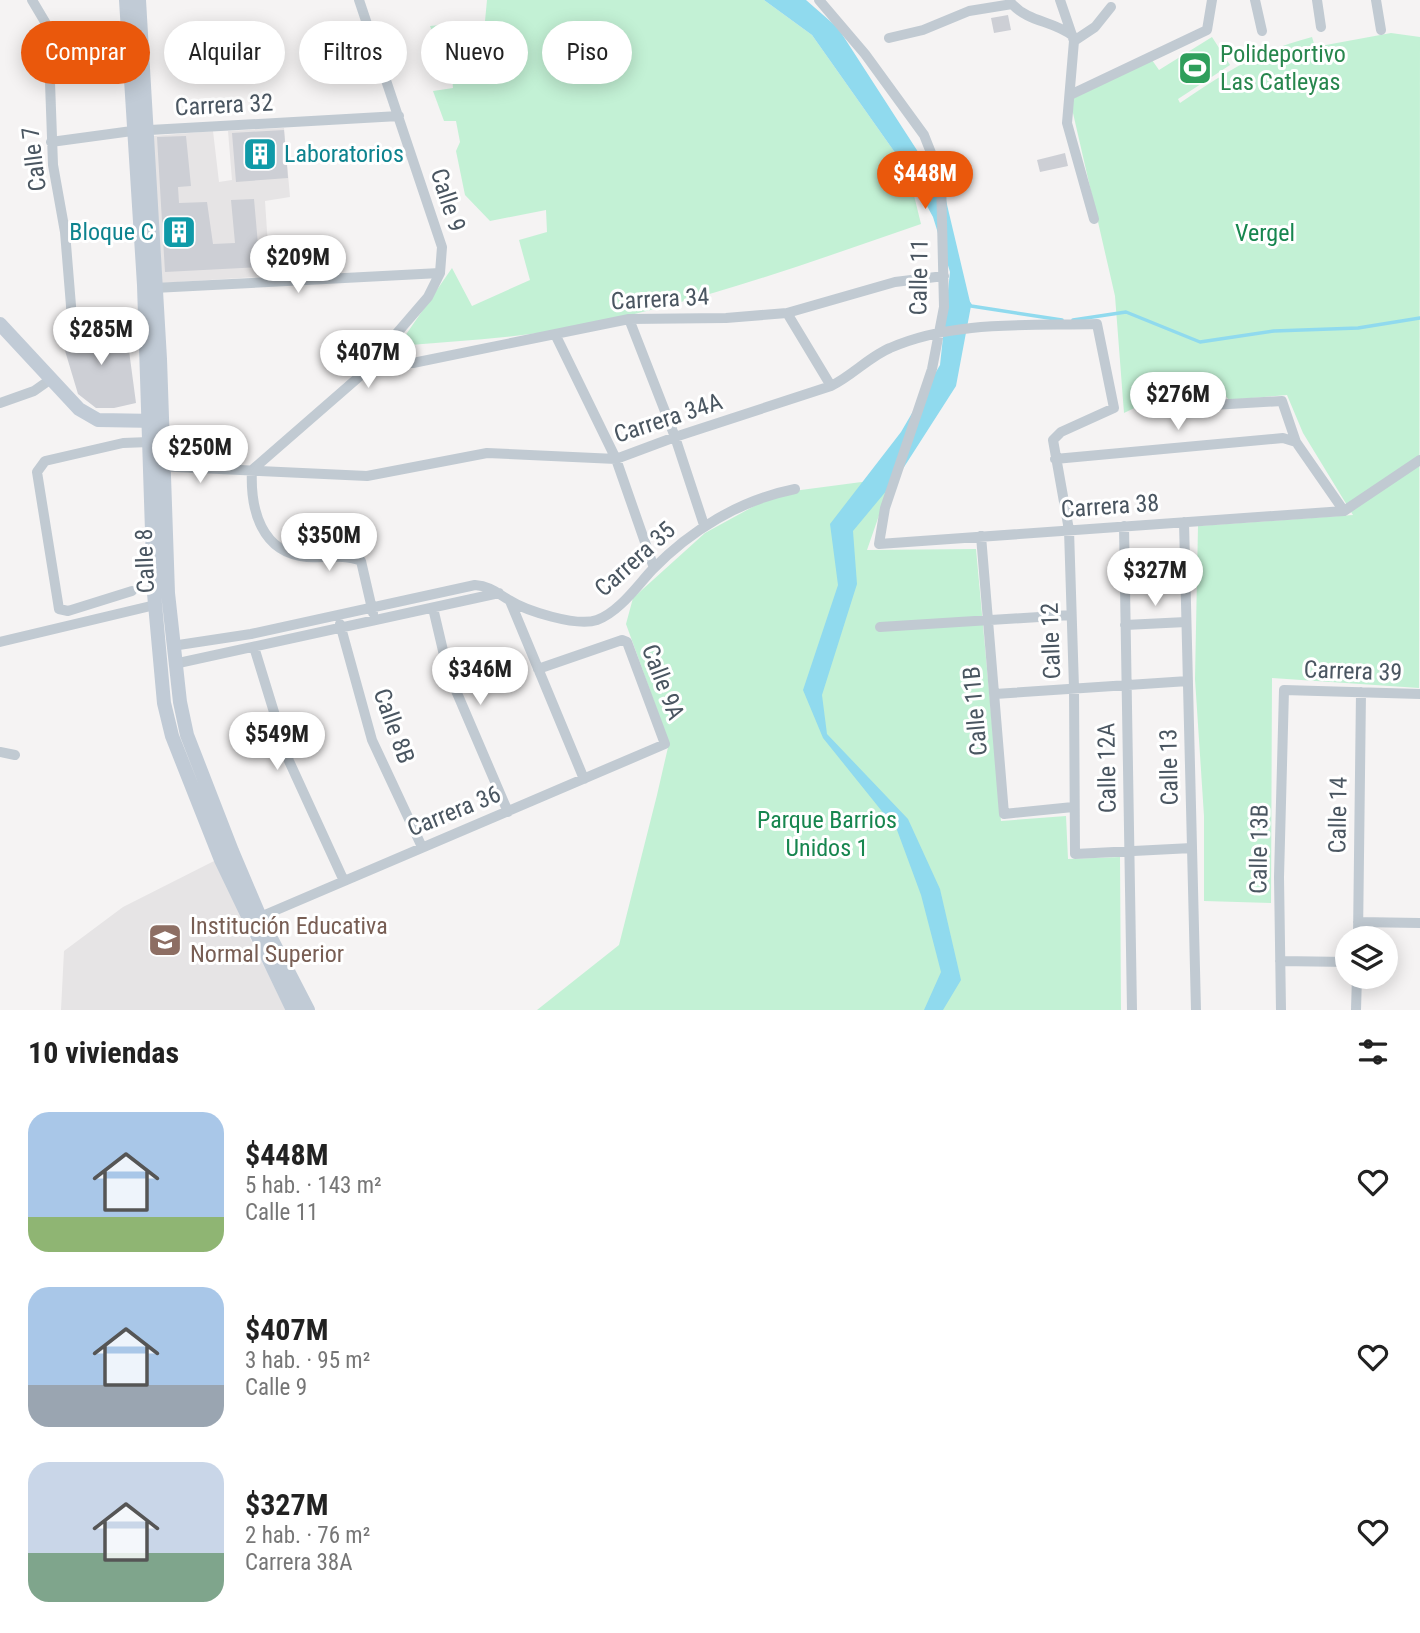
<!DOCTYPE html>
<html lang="es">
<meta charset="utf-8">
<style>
body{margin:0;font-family:"Roboto Condensed",sans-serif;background:#f2f2f2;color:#222;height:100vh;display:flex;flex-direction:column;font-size:26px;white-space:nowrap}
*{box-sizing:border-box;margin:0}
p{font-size:23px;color:#767676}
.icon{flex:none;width:38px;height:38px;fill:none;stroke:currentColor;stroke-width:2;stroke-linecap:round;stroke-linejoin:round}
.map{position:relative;height:1010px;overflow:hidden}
.panel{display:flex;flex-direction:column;background:#fff;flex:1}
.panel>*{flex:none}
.banner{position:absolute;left:21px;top:21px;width:700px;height:63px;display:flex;gap:14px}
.fabs{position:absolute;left:1335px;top:926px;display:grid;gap:14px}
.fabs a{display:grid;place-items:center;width:63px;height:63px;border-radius:50%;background:#fff;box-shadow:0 4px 18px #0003;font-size:35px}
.price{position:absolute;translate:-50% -60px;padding:0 16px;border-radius:24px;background:#fff;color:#222;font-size:23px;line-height:46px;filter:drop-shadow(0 2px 4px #0008)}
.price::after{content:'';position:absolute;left:50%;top:42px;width:21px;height:16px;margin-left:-10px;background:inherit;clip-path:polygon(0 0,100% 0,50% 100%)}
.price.active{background:#ea580c;color:#fff}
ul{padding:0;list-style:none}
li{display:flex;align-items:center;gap:21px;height:175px;padding:0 28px}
li span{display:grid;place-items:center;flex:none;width:196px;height:140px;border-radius:21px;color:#555}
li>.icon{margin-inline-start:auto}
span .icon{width:84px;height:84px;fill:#fffc;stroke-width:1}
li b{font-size:30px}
h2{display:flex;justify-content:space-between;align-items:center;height:84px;padding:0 28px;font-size:30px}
.pill{padding:0 24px;border-radius:32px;background:#fff;box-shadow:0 4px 18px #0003;font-size:24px;line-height:63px}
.pill.active{background:#ea580c;color:#fff}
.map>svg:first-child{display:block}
.education{fill:#e6e4e5}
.green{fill:#c3f1d5}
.water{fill:#90daee}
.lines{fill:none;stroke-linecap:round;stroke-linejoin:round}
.stream{stroke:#90daee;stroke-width:3.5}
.building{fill:#cdcfd5}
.street{stroke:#c1cad2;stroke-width:10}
.secondary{stroke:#c1cbd6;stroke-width:14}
.labels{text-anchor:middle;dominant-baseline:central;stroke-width:6;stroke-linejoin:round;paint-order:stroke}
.leisure-label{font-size:24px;fill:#27864d;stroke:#fff;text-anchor:start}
.street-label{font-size:24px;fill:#4a5661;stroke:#fff}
.culture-label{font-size:24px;fill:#0d838f;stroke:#fff;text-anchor:start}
.park-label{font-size:24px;fill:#17864f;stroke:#fff}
.education-label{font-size:24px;fill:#785e54;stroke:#fff;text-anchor:start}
</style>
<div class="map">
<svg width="1420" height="1010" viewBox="0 0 1420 1010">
<rect width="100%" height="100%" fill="#f5f3f3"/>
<path class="education" d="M284 128 290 197 265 201 270 276 162 283 153 136 213 131 219 182 232 180 228 131Z
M218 859 246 930 286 1010H61L64 951 123 907Z"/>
<path class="green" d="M487 0H764L812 35 908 171 921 224C802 265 682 309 557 330 505 339 451 341 398 346L452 268 472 306 530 280 519 240 547 232 546 210 490 221 465 195 456 151 460 142 456 121H444L433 91 453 88 451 66 431 65 424 57 438 46 430 26 485 21Z
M1391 33 1420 37 1419 688 1272 678 1271 903 1204 901V816L1195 679 1198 526 1353 515 1303 433 1287 395 1229 400 1213 380 1152 385 1153 399 1124 413 1115 296 1070 100 1152 60 1159 70 1212 37 1230 65 1178 99 1180 103C1226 72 1258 51 1312 37L1315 47Z
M892 478 867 550 976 549 1001 821 1066 816 1068 859 1120 857 1121 1010H537L619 945 657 795 669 743 626 624 633 598 705 533 778 493Z"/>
<path class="water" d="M764 0H806L838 28 944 192 971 306 956 386 897 478 853 531 857 584 822 695 827 734 908 819 940 889 961 980 943 1010H924L941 972 921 895 897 830 823 738 803 690 838 585 830 524 901 432 940 365 950 272 933 217 908 171 812 35Z"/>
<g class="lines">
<path class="stream" d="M968 302 971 306 1062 320
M1073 320 1126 312 1200 342 1274 331 1358 328 1420 318"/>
</g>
<path class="building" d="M1008 15 1011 30 994 33 991 18Z
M284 130 288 178 236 182 232 133Z
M186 136 191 186 178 187 179 203 207 202 213 244 235 243 231 200 254 199 260 267 165 272 157 137Z
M1065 153 1068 166 1040 172 1037 160Z
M126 328 136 403 114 408H96L78 394 60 334Z"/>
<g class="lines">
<path class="street" d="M32 0 48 27 53 165 65 232 72 318
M819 0 865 54 924 135 941 178 944 307 932 369 885 508 879 544 1344 511
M1060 0 1074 41 1067 123 1094 219
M1255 0 1262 31
M1317 0 1321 27
M1376 0 1381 30
M889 38 923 30 969 11 1012 4C1030 23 1052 20 1073 36
M1074 41 1095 27 1111 7
M1070 95 1207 30 1212 0
M51 142 132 131 399 116
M154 288 440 273
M787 313 831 386
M629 319 675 437 704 525
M555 334 616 459 654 568
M380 353 397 362 413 363 629 319 726 318 787 313 895 282 944 276
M0 403 34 391 51 379
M1161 408 1282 401 1296 442 1344 511
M1055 459 1283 438 1296 442
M156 466 367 476 487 453 616 459 675 437 831 386C852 376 870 356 890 348 953 320 1029 326 1097 324L1114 408 1061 432 1053 440 1069 530 1074 688 1075 854 1192 848
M252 470 360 376 428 297 440 273 442 247 359 0
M252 470C250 509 261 553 307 557 324 558 345 554 361 561L373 613
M1344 511 1420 460
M1184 522 1196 1010
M1124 526 1132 1010
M981 536 1004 814 1073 807
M132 591 68 611 59 609 37 472 45 461 123 443 149 442
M510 601 584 779
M433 608 448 672 508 812
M340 624 372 740 422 847
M1125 625 1186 622
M880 627 1071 615
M0 642 155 605
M172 646 251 634 475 585C490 586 497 593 509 600 526 611 577 627 597 620 619 612 637 586 652 570 691 530 740 500 795 489
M254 647 289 761 344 881
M174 664 499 593
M995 694 1188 681
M0 752 15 755
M260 917 665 744 627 642 622 640 538 669
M1358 922 1420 923
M1358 938 1361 692
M1280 961 1348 962
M1281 1010 1279 877 1284 690 1420 694
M1356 1010 1357 976"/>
<path class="secondary" d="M126 0 144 285 154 593 164 703 172 736 221 860 293 1010
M139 0 160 359 168 593 180 702 187 735 232 851 260 917 308 1010
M0 324 79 409 98 420 157 421"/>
</g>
<defs>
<g id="stadium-square" transform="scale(1.75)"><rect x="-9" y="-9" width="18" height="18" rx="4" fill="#2e9e5b" stroke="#fff"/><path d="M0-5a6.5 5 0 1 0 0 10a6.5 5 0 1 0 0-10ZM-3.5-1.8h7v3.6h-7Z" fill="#fff"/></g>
<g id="building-square" transform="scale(1.75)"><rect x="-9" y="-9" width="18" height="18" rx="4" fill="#0f9aa8" stroke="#fff"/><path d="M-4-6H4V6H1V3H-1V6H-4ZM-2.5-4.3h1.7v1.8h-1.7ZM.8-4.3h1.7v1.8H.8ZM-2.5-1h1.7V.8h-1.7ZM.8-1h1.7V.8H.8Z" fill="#fff"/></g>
<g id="university-square" transform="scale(1.75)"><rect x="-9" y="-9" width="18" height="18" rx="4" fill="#8d6e63" stroke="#fff"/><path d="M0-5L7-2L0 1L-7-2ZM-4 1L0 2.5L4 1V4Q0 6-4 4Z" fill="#fff"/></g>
</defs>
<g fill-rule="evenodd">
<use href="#stadium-square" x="1195" y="68"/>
<use href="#building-square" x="260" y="154"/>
<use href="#building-square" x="179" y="232"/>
<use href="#university-square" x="165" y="940"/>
</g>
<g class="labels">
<g class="leisure-label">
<text x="1220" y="54">Polideportivo<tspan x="1220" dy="28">Las Catleyas</tspan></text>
</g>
<g class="street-label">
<text transform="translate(224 105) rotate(-3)">Carrera 32</text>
<text transform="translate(34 159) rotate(-97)">Calle 7</text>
<text transform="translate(448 200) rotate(72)">Calle 9</text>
<text transform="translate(919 277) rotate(-89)">Calle 11</text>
<text transform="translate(660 299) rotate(-3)">Carrera 34</text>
<text transform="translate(668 418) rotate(-18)">Carrera 34A</text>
<text transform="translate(1110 506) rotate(-4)">Carrera 38</text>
<text transform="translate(635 559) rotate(-42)">Carrera 35</text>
<text transform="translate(145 561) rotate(-92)">Calle 8</text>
<text transform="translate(1051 641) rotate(-92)">Calle 12</text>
<text transform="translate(1353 671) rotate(2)">Carrera 39</text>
<text transform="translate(663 682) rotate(69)">Calle 9A</text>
<text transform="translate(975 711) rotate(-95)">Calle 11B</text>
<text transform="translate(394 726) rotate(70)">Calle 8B</text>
<text transform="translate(1169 767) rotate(-91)">Calle 13</text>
<text transform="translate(1107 768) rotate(-91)">Calle 12A</text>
<text transform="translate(454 811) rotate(-22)">Carrera 36</text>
<text transform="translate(1338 815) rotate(-89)">Calle 14</text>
<text transform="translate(1259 849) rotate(-89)">Calle 13B</text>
</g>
<g class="culture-label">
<text x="284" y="154">Laboratorios</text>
<text x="154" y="232" text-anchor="end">Bloque C</text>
</g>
<g class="park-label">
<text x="1265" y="233">Vergel</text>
<text x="827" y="820">Parque Barrios<tspan x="827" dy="28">Unidos 1</tspan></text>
</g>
<g class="education-label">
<text x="190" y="926">Institución Educativa<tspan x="190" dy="28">Normal Superior</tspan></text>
</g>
</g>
</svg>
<div class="fabs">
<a><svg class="icon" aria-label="layers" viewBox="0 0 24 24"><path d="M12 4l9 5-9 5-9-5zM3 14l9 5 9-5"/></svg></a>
</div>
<b class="price active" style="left:925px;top:211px">$448M</b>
<b class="price" style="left:298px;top:295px">$209M</b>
<b class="price" style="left:101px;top:367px">$285M</b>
<b class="price" style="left:368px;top:390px">$407M</b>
<b class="price" style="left:1178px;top:432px">$276M</b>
<b class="price" style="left:200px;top:485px">$250M</b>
<b class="price" style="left:329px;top:573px">$350M</b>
<b class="price" style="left:1155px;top:608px">$327M</b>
<b class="price" style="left:480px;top:707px">$346M</b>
<b class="price" style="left:277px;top:772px">$549M</b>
<div class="banner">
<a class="pill active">Comprar</a>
<a class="pill">Alquilar</a>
<a class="pill">Filtros</a>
<a class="pill">Nuevo</a>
<a class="pill">Piso</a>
</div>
</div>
<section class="panel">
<h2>10 viviendas<svg class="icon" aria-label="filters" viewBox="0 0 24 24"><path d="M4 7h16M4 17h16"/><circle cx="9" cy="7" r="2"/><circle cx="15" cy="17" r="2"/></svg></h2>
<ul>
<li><span style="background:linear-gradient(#a9c7e8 75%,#8fb573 0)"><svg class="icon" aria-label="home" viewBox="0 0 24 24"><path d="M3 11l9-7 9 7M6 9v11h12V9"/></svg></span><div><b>$448M</b><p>5 hab. · 143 m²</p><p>Calle 11</p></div><svg class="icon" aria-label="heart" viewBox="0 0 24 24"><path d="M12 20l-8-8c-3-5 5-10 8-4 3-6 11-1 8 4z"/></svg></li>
<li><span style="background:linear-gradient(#a9c7e8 70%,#9aa5b1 0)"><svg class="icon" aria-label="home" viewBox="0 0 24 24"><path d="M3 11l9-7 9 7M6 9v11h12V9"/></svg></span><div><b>$407M</b><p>3 hab. · 95 m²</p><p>Calle 9</p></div><svg class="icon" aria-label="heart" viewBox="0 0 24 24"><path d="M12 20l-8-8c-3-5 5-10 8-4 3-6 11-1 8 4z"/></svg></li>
<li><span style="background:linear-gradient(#c9d6e8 65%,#7fa58c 0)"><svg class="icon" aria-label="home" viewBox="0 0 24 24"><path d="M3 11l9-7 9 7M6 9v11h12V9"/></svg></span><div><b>$327M</b><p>2 hab. · 76 m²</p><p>Carrera 38A</p></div><svg class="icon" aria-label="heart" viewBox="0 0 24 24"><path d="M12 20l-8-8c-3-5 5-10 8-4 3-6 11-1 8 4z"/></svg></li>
</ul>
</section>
